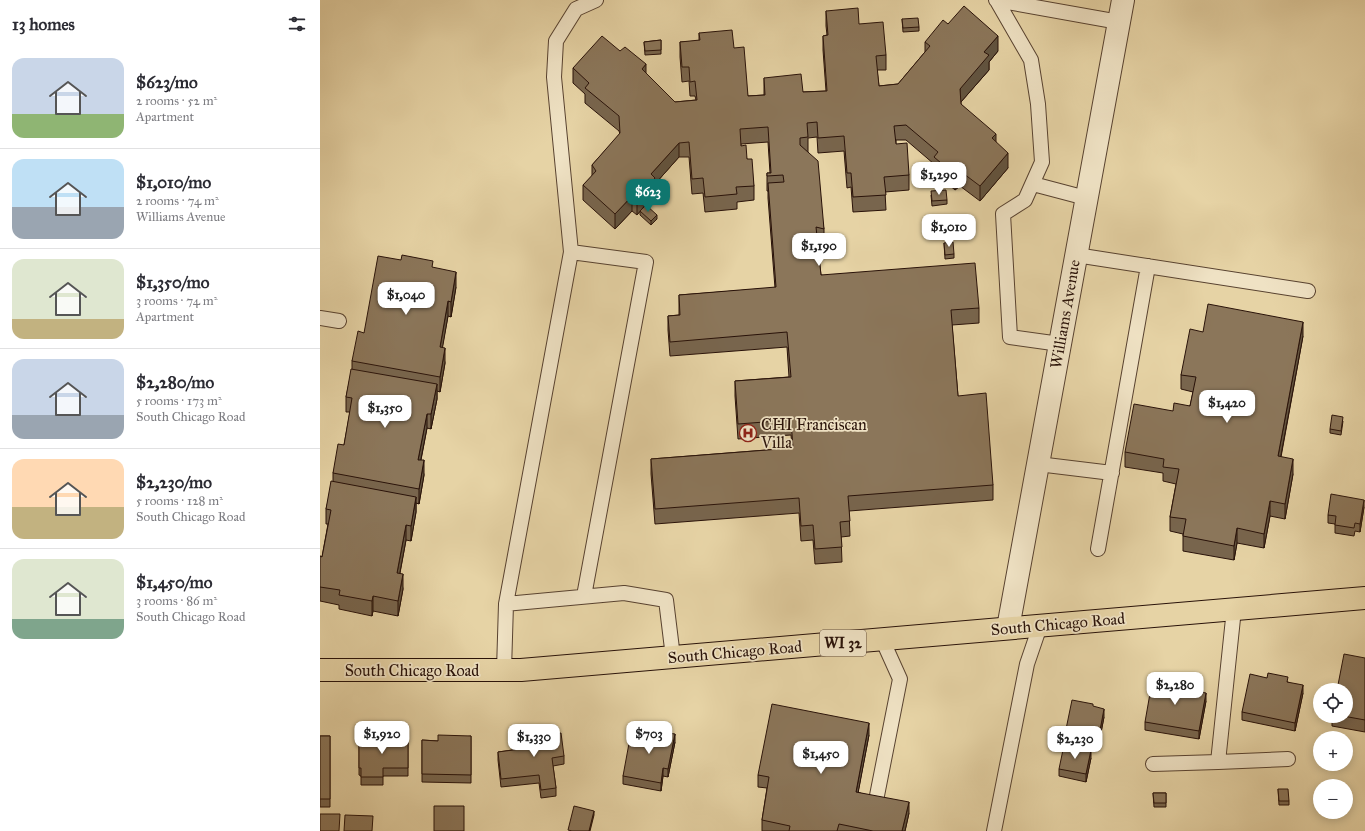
<!DOCTYPE html>
<meta charset="utf-8">
<style>
body{margin:0;font-family:"IM FELL Great Primer",serif;background:#f7f7f7;color:#2b2b33;height:100vh;display:flex;flex-direction:column;font-size:15px;white-space:nowrap}
*{box-sizing:border-box;margin:0}
p{font-size:13px;color:#7c7c81}
.icon{flex:none;width:22px;height:22px;fill:none;stroke:currentColor;stroke-width:2;stroke-linecap:round;stroke-linejoin:round}
.map{position:relative;flex:1;overflow:hidden}
.side{display:flex;flex-direction:column;background:#fff;width:320px}
.side>*{flex:none}
.buttons{position:absolute;left:993px;top:683px;display:grid;gap:8px}
.buttons a{display:grid;place-items:center;width:40px;height:40px;border-radius:50%;background:#fff;box-shadow:0 2px 10px #0003;font-size:20px}
.price{position:absolute;translate:-50% -34px;padding:0 9px;border-radius:8px;background:#fff;color:#222;font-size:13px;line-height:26px;filter:drop-shadow(0 1px 2px #0008)}
.price::after{content:'';position:absolute;left:50%;top:24px;width:12px;height:9px;margin-left:-6px;background:inherit;clip-path:polygon(0 0,100% 0,50% 100%)}
.price.current{background:#0f766e;color:#fff}
ul{padding:0;list-style:none}
li{display:flex;align-items:center;gap:12px;height:100px;padding:0 12px}
li+li{border-top:1px solid #e1e1e2}
li span{display:grid;place-items:center;flex:none;width:112px;height:80px;border-radius:12px;color:#555}
li>.icon{margin-inline-start:auto}
span .icon{width:48px;height:48px;fill:#fffc;stroke-width:1}
li b{font-size:17px}
h2{display:flex;justify-content:space-between;align-items:center;height:48px;padding:0 12px;font-size:17px}
main{display:flex;flex:1;min-height:0}
.map>svg:first-child{display:block}
.lines{fill:none;stroke-linecap:round;stroke-linejoin:round}
.service-casing{stroke:#584230;stroke-width:16}
.minor-casing{stroke:#584230;stroke-width:24}
.primary-casing{stroke:#291209;stroke-width:24}
.service{stroke:#efe2c4;stroke-width:14}
.minor{stroke:#efe2c4;stroke-width:22}
.primary{stroke:#e6d3a5;stroke-width:22}
.wall{fill:#78654d;stroke:#291209}
.shaded-wall{fill:#61533f;stroke:#291209}
.building{fill:#8b765a;stroke:#291209}
.labels{text-anchor:middle;dominant-baseline:central;stroke-width:3.5;stroke-linejoin:round;paint-order:stroke}
.shield{fill:#efe2c4;stroke:#645041;stroke-width:1}
.shield-label{font-size:15px;font-weight:bold;fill:#291209}
.street-label{font-size:16px;fill:#291209;stroke:#efe2c4}
.poi-label{font-size:16px;fill:#291209;stroke:#efe2c4;text-anchor:start}
</style>
<main>
<section class="side">
<h2>13 homes<svg class="icon" aria-label="filters" viewBox="0 0 24 24"><path d="M4 7h16M4 17h16"/><circle cx="9" cy="7" r="2"/><circle cx="15" cy="17" r="2"/></svg></h2>
<ul>
<li><span style="background:linear-gradient(#c9d6e8 70%,#8fb573 0)"><svg class="icon" aria-label="home" viewBox="0 0 24 24"><path d="M3 11l9-7 9 7M6 9v11h12V9"/></svg></span><div><b>$623/mo</b><p>2 rooms · 52 m²</p><p>Apartment</p></div></li>
<li><span style="background:linear-gradient(#bfe0f5 60%,#9aa5b1 0)"><svg class="icon" aria-label="home" viewBox="0 0 24 24"><path d="M3 11l9-7 9 7M6 9v11h12V9"/></svg></span><div><b>$1,010/mo</b><p>2 rooms · 74 m²</p><p>Williams Avenue</p></div></li>
<li><span style="background:linear-gradient(#dfe7d0 75%,#c2b280 0)"><svg class="icon" aria-label="home" viewBox="0 0 24 24"><path d="M3 11l9-7 9 7M6 9v11h12V9"/></svg></span><div><b>$1,350/mo</b><p>3 rooms · 74 m²</p><p>Apartment</p></div></li>
<li><span style="background:linear-gradient(#c9d6e8 70%,#9aa5b1 0)"><svg class="icon" aria-label="home" viewBox="0 0 24 24"><path d="M3 11l9-7 9 7M6 9v11h12V9"/></svg></span><div><b>$2,280/mo</b><p>5 rooms · 173 m²</p><p>South Chicago Road</p></div></li>
<li><span style="background:linear-gradient(#ffd9b3 60%,#c2b280 0)"><svg class="icon" aria-label="home" viewBox="0 0 24 24"><path d="M3 11l9-7 9 7M6 9v11h12V9"/></svg></span><div><b>$2,230/mo</b><p>5 rooms · 128 m²</p><p>South Chicago Road</p></div></li>
<li><span style="background:linear-gradient(#dfe7d0 75%,#7fa58c 0)"><svg class="icon" aria-label="home" viewBox="0 0 24 24"><path d="M3 11l9-7 9 7M6 9v11h12V9"/></svg></span><div><b>$1,450/mo</b><p>3 rooms · 86 m²</p><p>South Chicago Road</p></div></li>
</ul>
</section>
<div class="map">
<svg width="1045" height="831" viewBox="0 0 1045 831">
<rect width="100%" height="100%" fill="#e6d3a5"/>
<filter id="stains"><feTurbulence type="fractalNoise" baseFrequency=".005" numOctaves="4"/><feColorMatrix values="0 0 0 0 .2 0 0 0 0 .09 0 0 0 0 .02 0 0 0 .5 -.17"/></filter>
<radialGradient id="worn" r=".72"><stop offset=".6" stop-color="#630" stop-opacity="0"/><stop offset="1" stop-color="#630" stop-opacity=".3"/></radialGradient>
<g class="lines">
<g class="service-casing">
<path id="service" d="M676 0 799 22
M677 1 711 60 718 104 722 162 705 200 683 214 690 337 740 344
M713 184 766 198
M756 255 988 291
M0 318 19 321
M718 464 792 473
M778 549 828 266
M264 596 326 262 251 252 234 77 236 41 256 9 276 0
M186 604 304 593 346 600 353 657
M914 609 898 762 968 759
M184 670 186 604 251 252
M833 764 898 762
M550 831 580 679 562 639
M674 831 707 664 720 626"/>
</g>
<g class="minor-casing">
<path id="minor" d="M688 628 803 0"/>
</g>
<g class="primary-casing">
<path id="primary" d="M0 670H201L1045 598"/>
</g>
<use href="#service" class="service"/>
<use href="#minor" class="minor"/>
<use href="#primary" class="primary"/>
</g>
<path class="wall" d="M506 11 539 24 566 55V70H557L559 86 578 84 605 52V42L628 24 678 51 669 62V70L641 102V104L676 142 688 168 660 201 640 186 635 190 614 172V164L586 140H576V144L589 175V190L565 192 566 210 533 212 531 187 527 188 524 151 498 153 497 137 488 138V152L504 229V244L497 242 501 275 659 308V323L632 325 638 396 673 485V500L529 511 530 536 521 537 522 562 495 564 493 540 481 541 479 513 335 524 331 474V459L472 448 471 435 418 439 415 396V381L469 377 467 347 350 356 348 330V316L359 315V295L455 288 448 198V191H447V173H450L448 142 421 144V146L427 159 434 186V200L417 202V209L385 212 383 193 372 194 369 157H359L335 184V193L317 215 312 211 295 229 263 200V185L272 176V165L300 134 299 131 265 103V94L253 83V68L326 73 355 102 376 100 375 96H370L369 81 362 82 360 57V42L379 41V33L414 48 428 96 444 95V78L483 92 506 91 503 50V36L507 35 506 26Z
M582 19 599 27V31L583 32Z
M341 40V54L325 55 324 42Z
M611 195 627 200V204L612 206Z
M320 211 337 219 331 225 320 215Z
M624 243 634 254V258L625 259Z
M113 268 136 287 131 317 128 316 122 348 125 363 120 392 117 391V399L111 429 107 428 101 460 104 475 99 504 96 503V512L91 541 86 540 80 573 83 589 78 616 53 611 52 616 19 609V605L0 601V556L2 557 8 524H6V509L13 482V473L24 445 30 412H26V397L32 369V361L44 333Z
M883 332 983 336 961 457 973 474 965 519 950 516 944 548 917 543 914 560 863 551V534L850 531V517L856 484 843 481V473L805 467V452L853 411 870 406 873 392 861 389V375Z
M1023 421 1021 435 1010 433V429Z
M1044 507 1040 532 1035 531 1034 536 1015 533V524L1008 523V515Z
M1045 658V732L1012 726V716H1026Z
M947 678 968 682 983 693 975 731 922 720V712Z
M871 690 886 701 879 739 825 730V722Z
M773 707 784 717 778 748 745 742V734Z
M228 730 234 734 244 756V764L233 766 236 788V796L221 798 219 783 181 787 178 760V752L207 748 206 731Z
M341 732 355 742 348 777 343 776 341 791 303 784V776L324 740Z
M549 735 538 792 589 813 585 831H442V820L447 788 438 787V775Z
M0 736H10V807H0Z
M151 736V783L102 782V740L118 741Z
M39 737 88 738V776H63V785H41V776L39 775Z
M771 758 766 782 739 776V769Z
M958 789 969 801V805H959Z
M833 793H846V807H834Z"/>
<path class="shaded-wall" d="M678 36V51L669 62V70L640 103V89L664 52Z
M326 64V79L322 69Z
M676 134V149L672 138Z
M359 143V157L335 184V193L317 215V200L331 174Z
M688 153V168L660 201V186Z
M640 171V186L635 190V175Z
M312 196V211L295 229V214Z
M337 215V219L331 225V221Z
M136 272V287L131 317V302Z
M128 301V316L120 362V347Z
M983 322V336L958 471V456Z
M125 348V363L120 392V377Z
M117 384V399L111 429V414Z
M107 414V428L98 474V460Z
M973 459V474L965 519V504Z
M104 460V475L99 504V489Z
M96 497V512L91 541V526Z
M1044 500V507L1040 532V524Z
M950 501V516L944 548V534Z
M86 525V540L77 588V573Z
M917 528V543L914 560V546Z
M83 574V589L78 616V601Z
M53 596V611L52 616V601Z
M983 685V693L975 731V723Z
M886 693V701L879 739V731Z
M784 709V717L778 748V741Z
M549 723V735L536 804V792Z
M355 734V742L348 777V769Z
M771 750V758L766 782V774Z
M343 768V776L341 791V783Z
M589 802V813L585 831H582Z
M274 811V815L270 831H269Z"/>
<path class="building" d="M644 6 678 36 664 52 669 55 640 89 641 104 676 134 672 138 688 153 660 186 640 171 635 175 614 157 618 152 586 125 574 126 576 144 587 143 589 175 564 177 566 195 533 197 531 173H527L524 136 498 138 497 122 487 123 488 137 480 138V145L498 161 504 229 496 227 501 275 655 263 659 308 631 310 638 396 666 393 673 485 528 496 530 521 520 522 522 547 495 549 493 525 481 526 479 498 335 509 331 459 473 448 471 420 418 424 415 381 471 377 467 332 350 342 348 316 360 315 359 295 456 287 448 183 464 182 463 175 447 176V173H451L448 127 420 129 421 146 426 145 427 159H432L434 186 416 187 417 194 385 197 383 178 372 179 369 142 359 143 331 174 335 178 317 200 312 196 295 214 263 185 276 171 272 165 300 133 299 116 265 88 269 83 253 68 282 36 300 51 305 47 326 64 322 69 355 102 377 100 375 81 370 82 369 67H362L360 42 380 40 379 33 412 30 414 48 424 47 428 96 445 95 444 78 481 74 483 92 507 91 503 36 508 35 506 11 538 8 539 24 563 22 566 55 556 56 559 86 578 84 610 46 605 42 623 20 628 24Z
M598 18 599 27 583 28 582 19Z
M341 40V50L325 51 324 42Z
M626 190 627 200 612 201 611 191Z
M326 205 337 215 331 221 320 211Z
M633 242 634 254 625 255 624 243Z
M82 255 113 261 112 267 136 272 131 302 128 301 120 347 125 348 120 377 32 361 38 331 44 333 58 256 81 260Z
M888 304 983 322 958 456 973 459 965 504 950 501 944 534 917 528 914 546 863 536 866 519 850 517 859 469 843 467 844 459 805 452 814 404 853 411 854 403 870 406 876 377 861 375 870 329 883 332Z
M31 369 117 384 111 414H107L98 460H104L99 489 13 473 18 444 24 445 32 398 26 397Z
M1012 415 1023 417 1021 431 1010 429Z
M11 481 96 497 91 526 86 525 77 573 83 574 78 601 53 596 52 601 19 595 20 590 0 587V556L2 557 11 510 6 509Z
M1011 494 1044 500 1040 524 1035 523 1034 528 1015 525 1016 516 1008 515Z
M1024 654 1045 658V720L1023 716H1026V690H1017Z
M948 673 968 677 967 682 983 685 975 723 922 712 930 674 947 678Z
M850 681 871 684 870 690 886 693 879 731 825 722 832 682 849 685Z
M752 700 773 704V706L784 709 778 741 745 734Z
M452 704 549 723 536 792 589 802 582 831H553L519 824 517 831H469L470 826 442 820 449 777 438 775Z
M327 725 341 728V732L355 734 348 769 343 768 341 783 303 776 310 738 324 740Z
M228 727V730H233L234 734 241 733 244 756 232 758 236 788 221 790 219 775 181 779 178 752 208 748 206 731H211V729Z
M118 735 151 736V775L102 774V740L118 741Z
M0 736H10V799H0Z
M39 737 88 738V768H63V777H41V768H39Z
M744 745 771 750 766 774 739 769Z
M958 789H968L969 801H959Z
M833 793H846V803H834Z
M114 806H144V831H114Z
M254 806 274 811 269 831H252L248 830Z
M0 814H20L19 831H0Z
M25 815 53 816 52 831H24Z"/>
<defs>
<g id="hospital-ring" transform="scale(0.9)"><circle r="9.5" fill="#efe2c4" stroke="#8f2418" stroke-width="1.5"/><path d="M-5-5h3v3.5h4V-5h3V5h-3V1.5h-4V5h-3Z" fill="#8f2418"/></g>
</defs>
<g fill-rule="evenodd">
<use href="#hospital-ring" x="428" y="433"/>
</g>
<g class="labels">
<rect class="shield" x="500" y="630" width="46" height="26" rx="3"/>
<g class="shield-label">
<text x="523" y="643">WI 32</text>
</g>
<g class="street-label">
<text transform="translate(745 314) rotate(-80)">Williams Avenue</text>
<text transform="translate(738 624) rotate(-5)">South Chicago Road</text>
<text transform="translate(415 652) rotate(-5)">South Chicago Road</text>
<text x="92" y="670">South Chicago Road</text>
</g>
<g class="poi-label">
<text x="441" y="424">CHI Franciscan<tspan x="441" dy="18">Villa</tspan></text>
</g>
</g>
<rect width="100%" height="100%" filter="url(#stains)"/>
<rect width="100%" height="100%" fill="url(#worn)"/>
</svg>
<div class="buttons">
<a><svg class="icon" aria-label="locate" viewBox="0 0 24 24"><circle cx="12" cy="12" r="6"/><path d="M12 2v4M12 18v4M2 12h4M18 12h4"/></svg></a>
<a>+</a>
<a>−</a>
</div>
<b class="price" style="left:619px;top:196px">$1,290</b>
<b class="price current" style="left:328px;top:213px">$623</b>
<b class="price" style="left:629px;top:248px">$1,010</b>
<b class="price" style="left:499px;top:267px">$1,190</b>
<b class="price" style="left:86px;top:316px">$1,040</b>
<b class="price" style="left:907px;top:424px">$1,420</b>
<b class="price" style="left:65px;top:429px">$1,350</b>
<b class="price" style="left:855px;top:706px">$2,280</b>
<b class="price" style="left:62px;top:755px">$1,920</b>
<b class="price" style="left:329px;top:755px">$703</b>
<b class="price" style="left:214px;top:758px">$1,330</b>
<b class="price" style="left:755px;top:760px">$2,230</b>
<b class="price" style="left:501px;top:775px">$1,450</b>
</div>
</main>
